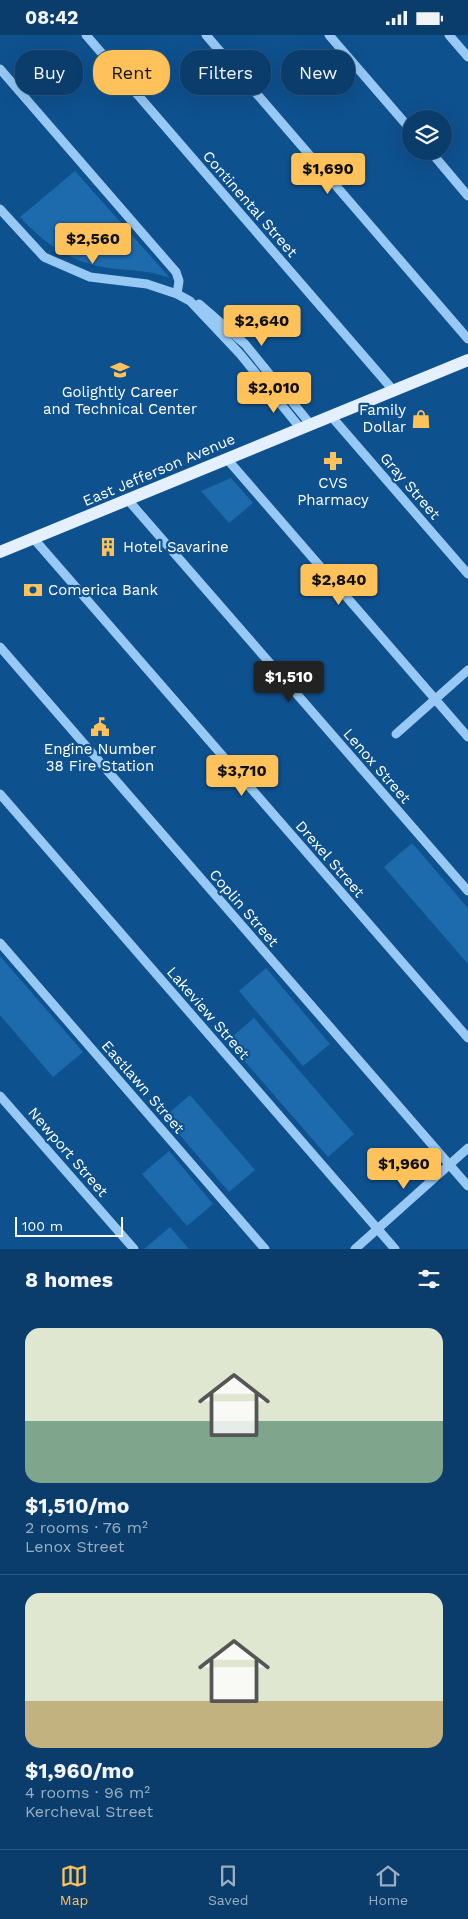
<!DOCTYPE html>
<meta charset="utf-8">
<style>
body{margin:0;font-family:"Work Sans",sans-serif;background:#134471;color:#f1f3f6;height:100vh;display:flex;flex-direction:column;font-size:19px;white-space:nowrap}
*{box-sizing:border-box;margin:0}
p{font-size:16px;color:#99aec1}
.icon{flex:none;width:28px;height:28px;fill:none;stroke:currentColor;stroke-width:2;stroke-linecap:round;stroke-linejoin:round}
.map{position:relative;height:1214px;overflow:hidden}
.details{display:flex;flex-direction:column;background:#0a3d6b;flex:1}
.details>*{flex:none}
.top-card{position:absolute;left:15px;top:15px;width:439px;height:45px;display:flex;gap:10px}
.buttons{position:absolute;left:402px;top:75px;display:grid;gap:10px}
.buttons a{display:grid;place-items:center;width:50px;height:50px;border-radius:50%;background:#0a3d6b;box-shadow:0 5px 20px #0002,0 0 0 1px #2a567e;font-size:25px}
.scale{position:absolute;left:15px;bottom:12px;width:108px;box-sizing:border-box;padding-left:5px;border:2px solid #fff;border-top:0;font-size:14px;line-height:18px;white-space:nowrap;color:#fff;-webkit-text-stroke:4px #0e518f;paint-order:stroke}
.price{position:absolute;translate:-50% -42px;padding:0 11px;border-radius:5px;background:#ffc25a;color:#111;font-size:16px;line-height:32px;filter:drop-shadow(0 1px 2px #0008)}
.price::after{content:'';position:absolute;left:50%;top:30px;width:15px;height:11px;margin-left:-8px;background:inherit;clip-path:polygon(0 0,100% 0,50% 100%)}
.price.current{background:#222;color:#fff}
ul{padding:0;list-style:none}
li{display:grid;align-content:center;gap:10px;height:265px;padding:0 25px}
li+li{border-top:1px solid #2a567e}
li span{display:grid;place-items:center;height:155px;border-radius:15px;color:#555}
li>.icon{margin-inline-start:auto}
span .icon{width:90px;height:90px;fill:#fffc;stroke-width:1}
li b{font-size:21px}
h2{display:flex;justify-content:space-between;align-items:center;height:60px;padding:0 25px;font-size:21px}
.tag{padding:0 18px;border-radius:20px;background:#0a3d6b;box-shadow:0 5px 20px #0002,0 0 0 1px #2a567e;font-size:18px;line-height:45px}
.tag.current{background:#ffc25a;color:#111}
.status{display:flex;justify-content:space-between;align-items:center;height:35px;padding:0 25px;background:#0a3d6b;direction:ltr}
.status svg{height:14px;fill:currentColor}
.dock{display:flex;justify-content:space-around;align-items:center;height:70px;border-top:1px solid #2a567e;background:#0a3d6b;font-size:14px;color:#99aec1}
.dock a{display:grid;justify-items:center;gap:2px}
.dock .current{color:#ffc25a}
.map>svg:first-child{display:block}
.green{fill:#1d6aad}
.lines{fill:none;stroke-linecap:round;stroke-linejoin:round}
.minor{stroke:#97c9f4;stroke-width:9}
.major{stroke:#e4f0ff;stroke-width:12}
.labels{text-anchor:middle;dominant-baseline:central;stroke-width:4.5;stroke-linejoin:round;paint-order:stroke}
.street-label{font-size:15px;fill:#fff;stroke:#0e518f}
.poi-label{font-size:15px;fill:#fff;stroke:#0e518f}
</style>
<div class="status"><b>08:42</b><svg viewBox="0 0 49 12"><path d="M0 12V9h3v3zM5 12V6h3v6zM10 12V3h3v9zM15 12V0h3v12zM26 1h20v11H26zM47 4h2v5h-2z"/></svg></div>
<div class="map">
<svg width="468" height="1214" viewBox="0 0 468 1214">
<rect width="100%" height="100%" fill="#0e518f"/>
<path class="green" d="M75 136 170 243C149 235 130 236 109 233 71 228 45 209 20 182Z
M231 443 253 468 229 488 201 456Z
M412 808 468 873V929L384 832Z
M0 921 83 1017 53 1042 0 980Z
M266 933 330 1009 303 1031 239 956Z
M254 983 354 1099 328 1122 227 1006Z
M190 1060 255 1135 229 1157 164 1082Z
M169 1116 213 1169 187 1191 142 1139Z
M170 1192 189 1214H144Z"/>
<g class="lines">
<path class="minor" d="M86 0 393 355
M206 0 468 304
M329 0 411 95
M449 0 468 22
M0 34 176 237 179 246 177 259
M430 116 468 161
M0 174 44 222 90 242 147 249 177 259 190 266 240 319 301 394
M199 269 245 309 311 390
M331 381 468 539
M227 424 468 702
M128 465 468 856
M34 504 468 1003
M0 612 468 1151
M396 699 468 635
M0 759 395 1214
M0 908 265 1214
M0 1061 134 1214
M355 1214 468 1113"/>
<path class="major" d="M0 517 468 325"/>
</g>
<defs>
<g id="school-bare" transform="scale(1.5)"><path d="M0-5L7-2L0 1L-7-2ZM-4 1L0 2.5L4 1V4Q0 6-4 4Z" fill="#ffc25a" stroke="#0e518f" stroke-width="2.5" paint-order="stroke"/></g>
<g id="shop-bare" transform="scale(1.5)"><path d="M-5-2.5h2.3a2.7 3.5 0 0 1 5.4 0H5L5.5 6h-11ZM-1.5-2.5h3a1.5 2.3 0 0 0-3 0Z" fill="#ffc25a" stroke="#0e518f" stroke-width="2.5" paint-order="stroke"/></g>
<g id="pharmacy-bare" transform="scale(1.5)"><path d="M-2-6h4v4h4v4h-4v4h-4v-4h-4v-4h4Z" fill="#ffc25a" stroke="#0e518f" stroke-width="2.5" paint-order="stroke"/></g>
<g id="building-bare" transform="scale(1.5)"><path d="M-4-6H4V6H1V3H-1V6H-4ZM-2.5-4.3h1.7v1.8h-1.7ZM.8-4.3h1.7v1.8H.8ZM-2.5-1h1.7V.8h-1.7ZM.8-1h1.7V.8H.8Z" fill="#ffc25a" stroke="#0e518f" stroke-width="2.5" paint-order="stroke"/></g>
<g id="bank-bare" transform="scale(1.5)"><path d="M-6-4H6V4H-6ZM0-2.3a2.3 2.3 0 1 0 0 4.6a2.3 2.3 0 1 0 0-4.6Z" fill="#ffc25a" stroke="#0e518f" stroke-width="2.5" paint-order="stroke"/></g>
<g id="civic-bare" transform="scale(1.5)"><path d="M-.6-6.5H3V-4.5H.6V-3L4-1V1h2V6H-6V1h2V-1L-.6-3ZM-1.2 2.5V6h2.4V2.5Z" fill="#ffc25a" stroke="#0e518f" stroke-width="2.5" paint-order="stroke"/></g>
</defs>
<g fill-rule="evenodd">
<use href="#school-bare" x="120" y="335"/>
<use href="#shop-bare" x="421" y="384"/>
<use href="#pharmacy-bare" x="333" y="426"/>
<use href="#building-bare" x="108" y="512"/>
<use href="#bank-bare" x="33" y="555"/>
<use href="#civic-bare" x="100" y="692"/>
</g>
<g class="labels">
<g class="street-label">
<text transform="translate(250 169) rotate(49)">Continental Street</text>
<text transform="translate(159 435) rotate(-23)">East Jefferson Avenue</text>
<text transform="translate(410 451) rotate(49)">Gray Street</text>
<text transform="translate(377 731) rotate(49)">Lenox Street</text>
<text transform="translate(330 824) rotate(49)">Drexel Street</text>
<text transform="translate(244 873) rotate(49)">Coplin Street</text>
<text transform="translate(208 978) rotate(49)">Lakeview Street</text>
<text transform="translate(143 1052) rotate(49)">Eastlawn Street</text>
<text transform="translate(68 1117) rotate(49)">Newport Street</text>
</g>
<g class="poi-label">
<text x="120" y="357">Golightly Career<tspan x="120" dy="17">and Technical Center</tspan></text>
<text x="406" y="375" text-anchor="end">Family<tspan x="406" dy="17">Dollar</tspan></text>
<text x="333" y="448">CVS<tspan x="333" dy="17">Pharmacy</tspan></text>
<text x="123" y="512" text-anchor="start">Hotel Savarine</text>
<text x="48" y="555" text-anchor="start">Comerica Bank</text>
<text x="100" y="714">Engine Number<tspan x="100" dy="17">38 Fire Station</tspan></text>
</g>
</g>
</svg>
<div class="buttons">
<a><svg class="icon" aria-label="layers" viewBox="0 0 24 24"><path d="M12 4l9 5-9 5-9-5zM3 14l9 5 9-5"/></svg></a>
</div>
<div class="scale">100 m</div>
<b class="price" style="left:328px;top:160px">$1,690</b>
<b class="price" style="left:93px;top:230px">$2,560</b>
<b class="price" style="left:262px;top:312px">$2,640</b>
<b class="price" style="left:274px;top:379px">$2,010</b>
<b class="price" style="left:339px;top:571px">$2,840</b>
<b class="price current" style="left:289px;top:668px">$1,510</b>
<b class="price" style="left:242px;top:762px">$3,710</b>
<b class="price" style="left:404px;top:1155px">$1,960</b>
<div class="top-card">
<a class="tag">Buy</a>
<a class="tag current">Rent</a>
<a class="tag">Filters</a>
<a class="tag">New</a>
</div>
</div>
<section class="details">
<h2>8 homes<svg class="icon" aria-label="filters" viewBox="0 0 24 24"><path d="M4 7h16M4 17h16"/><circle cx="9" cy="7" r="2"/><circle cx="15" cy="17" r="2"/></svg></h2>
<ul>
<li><span style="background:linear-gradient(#dfe7d0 60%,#7fa58c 0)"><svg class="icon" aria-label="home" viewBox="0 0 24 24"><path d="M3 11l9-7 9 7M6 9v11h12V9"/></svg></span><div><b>$1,510/mo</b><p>2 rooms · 76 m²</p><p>Lenox Street</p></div></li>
<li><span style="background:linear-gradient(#dfe7d0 70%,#c2b280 0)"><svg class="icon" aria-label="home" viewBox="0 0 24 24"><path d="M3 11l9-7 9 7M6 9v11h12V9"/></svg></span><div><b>$1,960/mo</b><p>4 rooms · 96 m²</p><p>Kercheval Street</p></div></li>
</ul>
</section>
<nav class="dock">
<a class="current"><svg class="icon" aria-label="map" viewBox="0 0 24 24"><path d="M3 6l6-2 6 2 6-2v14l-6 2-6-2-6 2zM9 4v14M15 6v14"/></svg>Map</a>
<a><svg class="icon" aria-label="saved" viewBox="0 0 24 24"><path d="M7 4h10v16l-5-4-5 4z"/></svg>Saved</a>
<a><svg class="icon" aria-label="home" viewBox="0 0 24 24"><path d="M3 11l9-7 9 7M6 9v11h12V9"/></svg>Home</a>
</nav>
